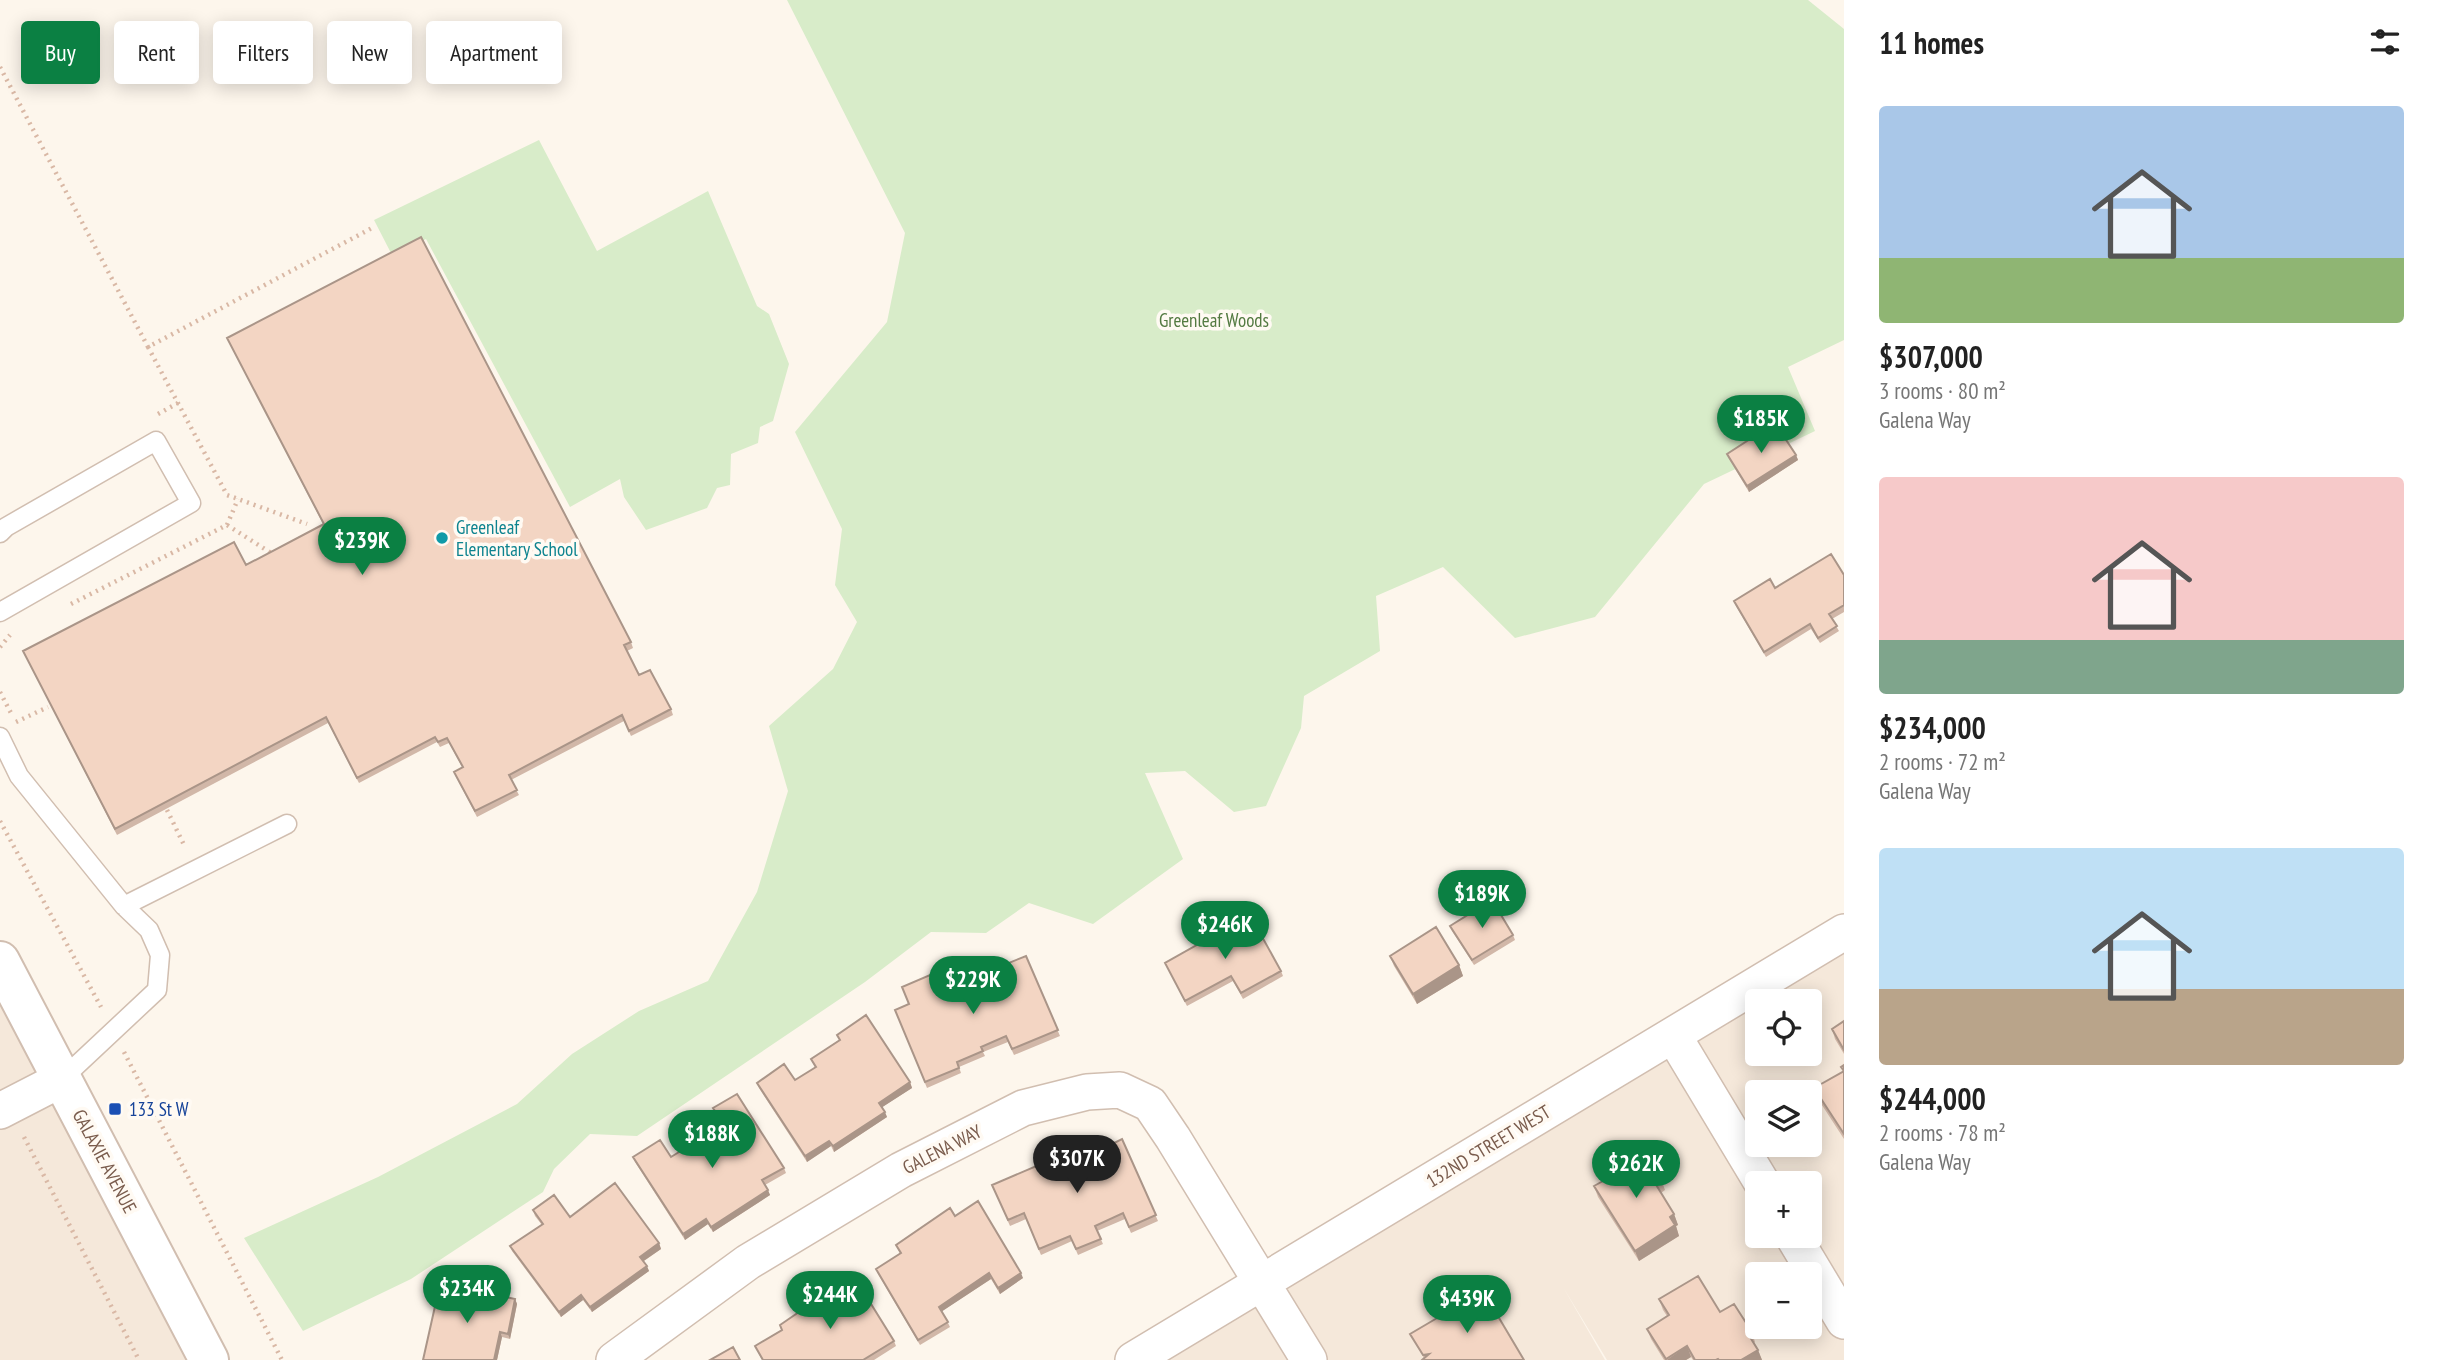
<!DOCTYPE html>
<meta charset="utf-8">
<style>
body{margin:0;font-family:"PT Sans Narrow",sans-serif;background:#f2f2f2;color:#222;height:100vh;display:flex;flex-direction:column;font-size:26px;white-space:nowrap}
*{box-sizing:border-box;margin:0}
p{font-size:23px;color:#767676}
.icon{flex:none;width:38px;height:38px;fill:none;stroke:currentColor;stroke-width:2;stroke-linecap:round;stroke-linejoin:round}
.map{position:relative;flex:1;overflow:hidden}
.details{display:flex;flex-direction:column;background:#fff;width:595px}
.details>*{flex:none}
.top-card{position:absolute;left:21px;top:21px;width:665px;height:63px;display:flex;gap:14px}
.tools{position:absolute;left:1745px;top:989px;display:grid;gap:14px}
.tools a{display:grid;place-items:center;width:77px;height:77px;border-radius:7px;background:#fff;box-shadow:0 4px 18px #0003;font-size:35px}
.price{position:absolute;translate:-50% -60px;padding:0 16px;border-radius:24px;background:#0b8043;color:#fff;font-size:23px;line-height:46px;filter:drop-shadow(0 2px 4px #0008)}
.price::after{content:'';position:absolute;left:50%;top:42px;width:21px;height:16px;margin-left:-10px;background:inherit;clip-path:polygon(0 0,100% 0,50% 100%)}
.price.on{background:#222;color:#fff}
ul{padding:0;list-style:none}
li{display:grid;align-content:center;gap:14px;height:371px;padding:0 35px}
li span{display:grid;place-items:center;height:217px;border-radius:7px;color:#555}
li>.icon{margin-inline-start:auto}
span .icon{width:126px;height:126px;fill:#fffc;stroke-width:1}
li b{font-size:30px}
h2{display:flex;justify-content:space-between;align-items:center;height:84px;padding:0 35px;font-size:30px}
.chip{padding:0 24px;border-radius:7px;background:#fff;box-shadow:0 4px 18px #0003;font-size:24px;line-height:63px}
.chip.on{background:#0b8043;color:#fff}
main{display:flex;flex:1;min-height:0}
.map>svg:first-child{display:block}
.residential{fill:#f5e8da;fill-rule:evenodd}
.green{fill:#d8ecc9}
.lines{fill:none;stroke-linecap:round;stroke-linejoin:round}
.service-casing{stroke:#d1beb0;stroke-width:21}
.minor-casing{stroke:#d1beb0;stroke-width:38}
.tertiary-casing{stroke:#d1beb0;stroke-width:42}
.path{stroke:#d9b8a5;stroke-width:4.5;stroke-dasharray:2 5;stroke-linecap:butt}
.service{stroke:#fff;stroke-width:18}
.minor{stroke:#fff;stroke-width:35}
.tertiary{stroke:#fff;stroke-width:38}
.wall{fill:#d1b7a8}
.shaded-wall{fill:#aa9588}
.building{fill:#f3d5c3;stroke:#aa9588;stroke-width:2}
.culture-dot{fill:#0f9aa8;stroke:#fffaf3;stroke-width:2.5}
.transit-dot{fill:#1a4fb4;stroke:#fffaf3;stroke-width:2.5}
.labels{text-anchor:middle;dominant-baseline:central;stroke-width:7;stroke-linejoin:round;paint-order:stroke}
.park-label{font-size:19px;fill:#537a41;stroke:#fffaf3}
.culture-label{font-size:19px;fill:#0d838f;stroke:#fffaf3;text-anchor:start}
.transit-label{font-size:19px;fill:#164399;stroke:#fffaf3;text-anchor:start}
.street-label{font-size:19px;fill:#7a5c4d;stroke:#fffaf3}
</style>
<main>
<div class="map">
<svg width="1844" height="1360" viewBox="0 0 1844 1360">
<rect width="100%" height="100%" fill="#fdf6ec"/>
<path class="residential" d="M1844 932V1360H1607L1563 1287 1605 1360H1132ZM1757 1001H1810V1054H1757ZM1757 1092H1810V1144H1757ZM1757 1183H1810V1236H1757ZM1757 1274H1810V1326H1757Z
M0 961 209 1360H0Z"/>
<path class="green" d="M787 0H1808L1844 29V340L1788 367 1815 431 1704 484 1595 617 1515 638 1443 567 1376 596 1380 651 1304 696 1301 728 1266 806 1234 812 1185 771 1145 773 1183 859 1093 924 1029 903 986 933 931 932 865 982 637 1136 590 1134 554 1169 543 1192 411 1279 303 1331 244 1238 378 1177 517 1104 572 1054 639 1011 708 981 757 892 788 791 769 726 833 669 857 622 835 585 842 529 795 432 887 322 905 233Z
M539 140 597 251 708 191 757 306 769 314 789 364 773 421 760 427 758 443 731 454 730 485 717 488 707 508 646 530 624 497 620 479 570 507 426 239 392 255 374 220Z"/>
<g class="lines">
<g class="service-casing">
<path id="service" d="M0 533 6 527 156 441 191 503 0 612
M0 737 19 776 124 906 149 930 160 955 157 990 62 1079
M124 906 287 824"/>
</g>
<g class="minor-casing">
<path id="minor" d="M1673 1035 1762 1183
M0 1111 62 1079
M1793 1236 1844 1321
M614 1360 748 1262 901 1170 1023 1108 1087 1092 1120 1090 1150 1104 1173 1138 1309 1360
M1133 1360 1844 932"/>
</g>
<g class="tertiary-casing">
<path id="tertiary" d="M0 961 209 1360"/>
</g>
<path class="path" d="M0 67 148 347 372 228
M148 347 227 495 307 524
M158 414 178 403
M227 525 238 499
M71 604 227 525 271 553
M0 647 10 635
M0 692 12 715
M16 722 48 707
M167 810 185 847
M0 821 101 1007
M124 1052 282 1360
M24 1137 139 1360"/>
<use href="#service" class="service"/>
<use href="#minor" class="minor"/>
<use href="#tertiary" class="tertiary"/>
</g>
<path class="wall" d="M227 338 631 642 633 648 627 651 639 675 671 709 673 715 631 736 624 721 511 780 519 795 477 817 456 777 454 772 462 767 449 743 440 747 437 742 359 783 328 723 117 835 23 651 246 565 323 524Z
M1727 454 1796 455 1798 460 1749 492 1729 459Z
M1844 575V612L1832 619 1839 631 1820 643 1811 629 1766 657 1736 606 1734 601 1775 588Z
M1450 926 1513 935 1515 940 1474 965 1452 931Z
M1026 956 1060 1036 1014 1055 1008 1042 983 1052 985 1056 959 1067 961 1073 927 1088 895 1010Z
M1390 956 1459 965 1463 976 1417 1004 1394 966Z
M1165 963 1281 971 1283 976 1243 999 1233 981 1187 1006Z
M1844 1021V1054L1835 1039 1832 1029Z
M837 1035 910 1082 912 1088 882 1107 887 1117 834 1152 831 1146 807 1162 759 1088 757 1083 795 1080 815 1068 811 1059 839 1040Z
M1844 1065V1139L1818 1099 1814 1088 1843 1072 1841 1067Z
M713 1108 784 1168 786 1173 765 1185 770 1195 713 1232 708 1224 685 1240 635 1162 633 1157H671L723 1125 715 1114Z
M1122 1139 1158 1221 1131 1233 1125 1219 1097 1231 1103 1244 1078 1255 1072 1241 1041 1255 1026 1219 1010 1226 992 1185 1045 1173 1098 1151Z
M1607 1169 1661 1179 1665 1190 1661 1193 1674 1214 1678 1225 1676 1226 1679 1236 1639 1261 1598 1197 1594 1186 1610 1177Z
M533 1210 570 1217 659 1243 661 1249 644 1261 649 1271 592 1312 583 1300 561 1317 512 1251 510 1246 542 1225 535 1216Z
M955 1216 1023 1278 1000 1294 991 1279 942 1311 950 1327 920 1345 878 1274 876 1269 900 1254 896 1245Z
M838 1295 894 1341 896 1346 874 1360H762L755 1346 781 1330 780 1325Z
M515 1299 517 1304 510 1339 502 1337 497 1360H423Z
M1659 1299 1720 1312 1752 1332 1755 1342 1754 1343 1758 1350 1762 1360H1693L1691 1357 1686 1360H1664L1651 1339 1647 1329 1667 1316 1663 1310Z
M1410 1334 1524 1360 1424 1358Z"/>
<path class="shaded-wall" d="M1796 455 1798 460 1749 492 1747 486Z
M1459 965 1463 976 1417 1004 1413 994Z
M910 1082 912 1088 881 1108 879 1103Z
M885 1112 887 1117 834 1152 833 1146Z
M829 1141 831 1146 807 1162 805 1156Z
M768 1190 770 1195 713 1232 711 1227Z
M1674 1214 1678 1225 1676 1226 1679 1236 1639 1261 1635 1251Z
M706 1219 708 1224 685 1240 683 1234Z
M659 1243 661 1249 642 1262 640 1257Z
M647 1266 649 1271 592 1312 590 1307Z
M989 1273 991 1279 941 1312 939 1307Z
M1021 1273 1023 1278 1000 1294 998 1288Z
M581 1295 583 1300 561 1317 559 1312Z
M515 1299 517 1304 510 1339 508 1334Z
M500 1332 502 1337 497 1360H494Z
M1687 1346 1691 1357 1686 1360H1667Z
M1758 1350 1762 1360H1741Z"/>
<path class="building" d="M421 237 631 642 624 645 639 675 650 670 671 709 629 731 622 715 509 775 517 790 475 811 454 772 463 767 447 738 438 742 435 737 357 778 326 717 115 829 23 651 234 542 246 565 324 524 227 338Z
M1775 423 1796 455 1747 486 1727 454Z
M1831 554 1844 575V605L1829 614 1837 626 1818 638 1810 624 1764 652 1734 601 1770 579 1775 588Z
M1492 900 1513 935 1472 960 1450 926Z
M1250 915 1281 971 1241 993 1231 976 1185 1001 1165 963Z
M1436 927 1459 965 1413 994 1390 956Z
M1026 956 1058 1030 1012 1049 1006 1036 981 1047 983 1051 957 1062 959 1068 925 1082 895 1010 909 1004 902 987 930 975 937 992Z
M866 1015 910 1082 879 1103 885 1112 833 1146 829 1141 805 1156 757 1083 784 1064 795 1080 816 1067 811 1059 840 1040 837 1035Z
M1844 1021V1050L1832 1029Z
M1844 1065V1134L1814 1088 1844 1071 1841 1067Z
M737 1094 784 1168 762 1180 768 1190 711 1227 706 1219 683 1234 633 1157 660 1140 671 1157 724 1124 713 1108Z
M1122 1139 1156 1215 1129 1227 1123 1213 1095 1226 1101 1239 1076 1249 1070 1236 1039 1249 1024 1213 1008 1220 992 1185 1041 1164 1045 1173 1065 1165 1061 1155 1094 1141 1098 1151Z
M1641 1148 1661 1179 1655 1183 1674 1214 1670 1217 1675 1225 1635 1251 1594 1186 1612 1176 1607 1169Z
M615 1183 659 1243 640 1257 647 1266 590 1307 581 1295 559 1312 510 1246 543 1224 533 1210 554 1195 570 1217Z
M978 1201 1021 1273 998 1288 989 1273 939 1307 948 1322 918 1340 876 1269 901 1253 896 1245 950 1208 955 1216Z
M1698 1276 1720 1312 1734 1304 1752 1332 1748 1334 1758 1350 1741 1360H1719L1718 1359 1716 1360H1695L1687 1346 1666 1359 1647 1329 1669 1315 1659 1299Z
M858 1283 894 1341 863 1360H763L755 1346 782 1330 780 1325 834 1288 838 1295Z
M440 1284 515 1299 508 1334 500 1332 494 1360H423Z
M1483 1291 1524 1360H1422L1429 1354 1423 1355 1410 1334Z
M733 1347 740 1360H710Z"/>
<circle class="culture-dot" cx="442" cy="538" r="7"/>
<rect class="transit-dot" x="108" y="1102" width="14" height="14" rx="3.5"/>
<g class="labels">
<g class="park-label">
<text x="1214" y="320">Greenleaf Woods</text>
</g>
<g class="culture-label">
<text x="456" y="527">Greenleaf<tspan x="456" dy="22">Elementary School</tspan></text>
</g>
<g class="transit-label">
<text x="129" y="1109">133 St W</text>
</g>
<g class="street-label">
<text transform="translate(1488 1146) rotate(-31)">132ND STREET WEST</text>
<text transform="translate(942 1149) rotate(-27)">GALENA WAY</text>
<text transform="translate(105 1161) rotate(62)">GALAXIE AVENUE</text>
</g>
</g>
</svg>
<div class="tools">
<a><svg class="icon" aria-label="locate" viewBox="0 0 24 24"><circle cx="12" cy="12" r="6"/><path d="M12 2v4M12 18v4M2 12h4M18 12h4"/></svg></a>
<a><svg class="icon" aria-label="layers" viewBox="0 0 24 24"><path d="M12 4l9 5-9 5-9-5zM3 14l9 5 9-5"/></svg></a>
<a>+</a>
<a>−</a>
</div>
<b class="price" style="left:1761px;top:455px">$185K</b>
<b class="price" style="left:362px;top:577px">$239K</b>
<b class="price" style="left:1482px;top:930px">$189K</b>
<b class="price" style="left:1225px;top:961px">$246K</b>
<b class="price" style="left:973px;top:1016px">$229K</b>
<b class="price" style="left:712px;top:1170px">$188K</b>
<b class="price on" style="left:1077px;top:1195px">$307K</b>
<b class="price" style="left:1636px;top:1200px">$262K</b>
<b class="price" style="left:467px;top:1325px">$234K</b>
<b class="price" style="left:830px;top:1331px">$244K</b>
<b class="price" style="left:1467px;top:1335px">$439K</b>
<div class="top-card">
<a class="chip on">Buy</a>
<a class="chip">Rent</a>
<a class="chip">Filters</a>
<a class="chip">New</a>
<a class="chip">Apartment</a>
</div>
</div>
<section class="details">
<h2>11 homes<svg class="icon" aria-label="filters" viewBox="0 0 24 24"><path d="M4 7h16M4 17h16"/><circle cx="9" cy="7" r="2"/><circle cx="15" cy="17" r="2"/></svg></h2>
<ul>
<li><span style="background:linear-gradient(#a9c7e8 70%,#8fb573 0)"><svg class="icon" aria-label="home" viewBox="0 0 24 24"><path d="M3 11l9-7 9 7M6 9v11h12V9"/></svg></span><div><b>$307,000</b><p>3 rooms · 80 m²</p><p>Galena Way</p></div></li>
<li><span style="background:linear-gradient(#f6c9c9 75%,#7fa58c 0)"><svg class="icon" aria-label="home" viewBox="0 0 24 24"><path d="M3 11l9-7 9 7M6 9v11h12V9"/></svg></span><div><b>$234,000</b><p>2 rooms · 72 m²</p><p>Galena Way</p></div></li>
<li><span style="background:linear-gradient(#bfe0f5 65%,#b9a48a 0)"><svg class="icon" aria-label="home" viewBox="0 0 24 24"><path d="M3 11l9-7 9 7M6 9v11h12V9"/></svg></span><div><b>$244,000</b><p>2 rooms · 78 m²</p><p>Galena Way</p></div></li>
</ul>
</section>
</main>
